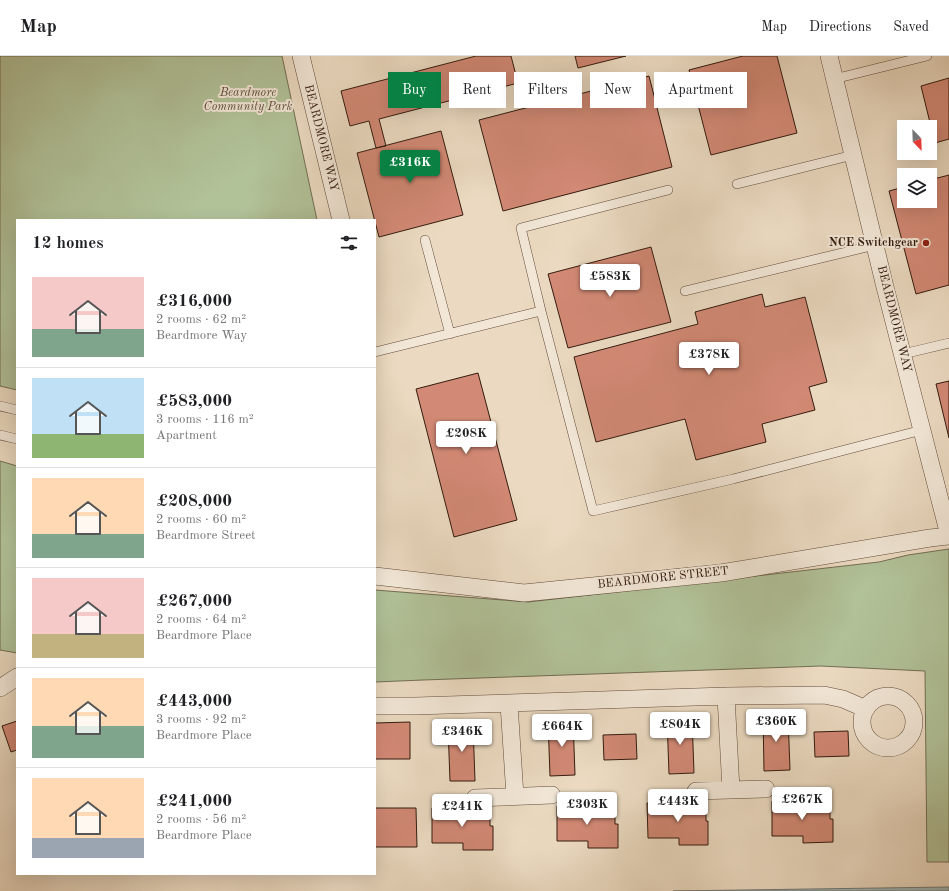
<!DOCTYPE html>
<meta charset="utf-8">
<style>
body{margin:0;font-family:"Old Standard TT",serif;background:#f6f6f6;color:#202124;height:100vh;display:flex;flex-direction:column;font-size:15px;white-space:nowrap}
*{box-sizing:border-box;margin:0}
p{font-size:13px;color:#757577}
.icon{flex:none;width:22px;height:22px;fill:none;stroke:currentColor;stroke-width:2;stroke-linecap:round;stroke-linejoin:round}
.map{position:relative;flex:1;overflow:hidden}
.side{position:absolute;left:16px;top:163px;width:360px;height:656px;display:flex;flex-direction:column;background:#fff;border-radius:0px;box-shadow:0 4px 16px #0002}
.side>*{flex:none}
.guide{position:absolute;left:388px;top:16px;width:380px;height:36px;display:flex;gap:8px}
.needle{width:26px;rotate:157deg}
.tools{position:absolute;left:897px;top:64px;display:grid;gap:8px}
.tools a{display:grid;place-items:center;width:40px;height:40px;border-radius:0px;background:#fff;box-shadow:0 4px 16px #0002;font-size:20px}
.price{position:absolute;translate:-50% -34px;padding:0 9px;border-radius:4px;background:#fff;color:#222;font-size:13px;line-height:26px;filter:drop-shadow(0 1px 2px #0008)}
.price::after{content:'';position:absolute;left:50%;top:24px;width:12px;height:9px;margin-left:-6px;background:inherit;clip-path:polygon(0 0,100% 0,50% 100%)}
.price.active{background:#0b8043;color:#fff}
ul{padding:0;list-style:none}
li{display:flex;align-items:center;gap:12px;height:100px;padding:0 16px}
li+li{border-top:1px solid #e0e0e0}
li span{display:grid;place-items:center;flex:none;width:112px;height:80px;border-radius:0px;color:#555}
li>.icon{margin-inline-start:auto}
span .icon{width:48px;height:48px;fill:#fffc;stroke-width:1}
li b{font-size:17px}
h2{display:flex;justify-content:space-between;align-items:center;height:48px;padding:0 16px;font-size:17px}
.chip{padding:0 14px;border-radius:0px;background:#fff;box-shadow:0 4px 16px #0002;font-size:14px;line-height:36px}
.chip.active{background:#0b8043;color:#fff}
header{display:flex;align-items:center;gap:24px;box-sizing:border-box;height:56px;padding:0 20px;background:#fff;border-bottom:1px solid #e0e0e0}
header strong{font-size:19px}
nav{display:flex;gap:22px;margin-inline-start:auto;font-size:14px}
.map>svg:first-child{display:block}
.green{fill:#b1c198;stroke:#726e54}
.water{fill:#9cb8bc;stroke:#727977}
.building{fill:#d28975;stroke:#341b0f}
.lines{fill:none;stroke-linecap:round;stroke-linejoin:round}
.service-casing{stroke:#624b3c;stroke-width:10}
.minor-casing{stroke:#624b3c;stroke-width:18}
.service{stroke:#f2e7d7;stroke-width:9}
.minor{stroke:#f2e7d7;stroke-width:17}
.poi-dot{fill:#8f2418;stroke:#f2e7d7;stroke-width:1.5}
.labels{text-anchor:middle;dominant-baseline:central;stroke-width:4;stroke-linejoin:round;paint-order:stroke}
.park-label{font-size:12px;font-style:italic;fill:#5a4d38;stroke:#f2e7d7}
.street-label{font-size:12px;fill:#341b0f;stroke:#f2e7d7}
.poi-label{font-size:12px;font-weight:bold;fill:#341b0f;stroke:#f2e7d7;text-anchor:end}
</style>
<header>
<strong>Map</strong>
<nav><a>Map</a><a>Directions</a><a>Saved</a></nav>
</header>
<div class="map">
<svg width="949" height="835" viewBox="0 0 949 835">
<rect width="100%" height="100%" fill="#ebdac1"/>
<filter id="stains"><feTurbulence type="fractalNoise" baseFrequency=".005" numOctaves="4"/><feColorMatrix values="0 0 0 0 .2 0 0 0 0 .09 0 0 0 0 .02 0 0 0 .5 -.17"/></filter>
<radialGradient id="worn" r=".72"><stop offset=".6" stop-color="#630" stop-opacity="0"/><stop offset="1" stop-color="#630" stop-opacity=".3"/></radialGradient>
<path class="green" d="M0 0H282L317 164H17V334L0 330Z
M0 405 17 410V597L0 594Z
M949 493V806H927L925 615 821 610 423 624 375 626V534L528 546 879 506 908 499Z"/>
<path class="water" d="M949 831V835H673Z"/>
<path class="building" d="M476 0H511L518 27 379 63 386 90 376 92 369 65 350 70 341 35Z
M575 0H626L578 12Z
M743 0H777L797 77 711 99 689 14Z
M649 20 672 111 503 155 479 64Z
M949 22V83L935 87 921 30Z
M441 75 463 159 379 181 357 97Z
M949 119V229L916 238 889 135 904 131V145H930V124Z
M651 191 671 266 568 292 548 218Z
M762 238 765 251 805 241 827 326 809 331 815 354 762 368 766 386 696 404 685 363 596 386 574 301 698 268 695 256Z
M478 317 517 464 454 481 416 333Z
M949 325V382L936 328Z
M788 658 790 714 764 715 763 659Z
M692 661 694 717 669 718 667 662Z
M573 663 575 719 550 720 548 664Z
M17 665V694L11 696 2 670Z
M410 666V703H375V667Z
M473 669 475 725H450L448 670Z
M848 675 849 700 815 701 814 676Z
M636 678 637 703 604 704 603 679Z
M772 745H813V751H830V763H833V786L803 787V780H772Z
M647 747H689V753H706V765H708V789H679V782H648Z
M557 750H598V756H615V768H618V792H588V785H557Z
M375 752H416L417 791H375Z
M432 752H473V758H490V770H493V794H463V787H432Z"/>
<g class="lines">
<g class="service-casing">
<path id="service" d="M834 23 927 0
M737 128 853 99
M668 134 521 172 541 255 593 455 733 423 922 374
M425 184 450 278
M685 235 875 189
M375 296 541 255
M903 298 949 287
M0 350 17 354
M0 379 17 383"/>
</g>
<g class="minor-casing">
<path id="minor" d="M301 0 341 164
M829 0 885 231 949 479
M375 520 524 537 721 517 930 482 949 480
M0 632 17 621
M726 640 731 734
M862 666a26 26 0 1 1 52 0a26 26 0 1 1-52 0Z
M509 648 515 740
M375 650H416L726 640 824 639 843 643 866 653
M696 735 766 733
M475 742 552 739"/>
</g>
<use href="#service" class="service"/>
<use href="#minor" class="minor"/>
</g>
<circle class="poi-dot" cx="926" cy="187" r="4"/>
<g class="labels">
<g class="park-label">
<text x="248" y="37">Beardmore<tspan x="248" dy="14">Community Park</tspan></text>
</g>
<g class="street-label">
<text transform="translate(321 82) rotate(76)">BEARDMORE WAY</text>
<text transform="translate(894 263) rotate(76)">BEARDMORE WAY</text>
<text transform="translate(663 522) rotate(-6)">BEARDMORE STREET</text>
</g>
<g class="poi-label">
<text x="918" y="187">NCE Switchgear</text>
</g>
</g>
<rect width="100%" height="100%" filter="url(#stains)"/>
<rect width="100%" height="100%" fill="url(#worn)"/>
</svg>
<div class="tools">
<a><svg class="needle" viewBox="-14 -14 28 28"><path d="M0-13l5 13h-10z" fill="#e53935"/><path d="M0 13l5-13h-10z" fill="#757577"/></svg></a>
<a><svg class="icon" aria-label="layers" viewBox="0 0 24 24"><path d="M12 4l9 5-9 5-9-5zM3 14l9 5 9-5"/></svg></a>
</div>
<b class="price active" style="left:410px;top:128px">£316K</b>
<b class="price" style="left:610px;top:242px">£583K</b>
<b class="price" style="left:709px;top:320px">£378K</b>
<b class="price" style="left:466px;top:399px">£208K</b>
<b class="price" style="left:776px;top:687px">£360K</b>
<b class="price" style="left:680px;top:690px">£804K</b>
<b class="price" style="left:562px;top:692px">£664K</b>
<b class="price" style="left:462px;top:697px">£346K</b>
<b class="price" style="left:802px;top:765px">£267K</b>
<b class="price" style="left:678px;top:767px">£443K</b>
<b class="price" style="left:587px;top:770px">£303K</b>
<b class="price" style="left:462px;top:772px">£241K</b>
<div class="guide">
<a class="chip active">Buy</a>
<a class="chip">Rent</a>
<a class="chip">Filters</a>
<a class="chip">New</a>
<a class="chip">Apartment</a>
</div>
<section class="side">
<h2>12 homes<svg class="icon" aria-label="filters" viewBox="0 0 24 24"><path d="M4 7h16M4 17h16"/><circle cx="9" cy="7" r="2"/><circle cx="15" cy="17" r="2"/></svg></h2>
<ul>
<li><span style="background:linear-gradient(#f6c9c9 65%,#7fa58c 0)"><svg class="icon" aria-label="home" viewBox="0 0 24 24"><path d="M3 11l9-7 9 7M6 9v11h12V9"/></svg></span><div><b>£316,000</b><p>2 rooms · 62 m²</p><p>Beardmore Way</p></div></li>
<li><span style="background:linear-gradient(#bfe0f5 70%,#8fb573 0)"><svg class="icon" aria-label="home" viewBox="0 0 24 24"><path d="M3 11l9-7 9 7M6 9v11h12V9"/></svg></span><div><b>£583,000</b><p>3 rooms · 116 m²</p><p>Apartment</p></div></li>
<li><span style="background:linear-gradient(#ffd9b3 70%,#7fa58c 0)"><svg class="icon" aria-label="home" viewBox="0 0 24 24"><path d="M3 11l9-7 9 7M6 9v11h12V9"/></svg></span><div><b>£208,000</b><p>2 rooms · 60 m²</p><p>Beardmore Street</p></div></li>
<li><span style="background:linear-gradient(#f6c9c9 70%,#c2b280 0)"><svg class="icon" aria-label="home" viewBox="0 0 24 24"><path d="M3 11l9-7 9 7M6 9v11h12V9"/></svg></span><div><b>£267,000</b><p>2 rooms · 64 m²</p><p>Beardmore Place</p></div></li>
<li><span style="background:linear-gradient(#ffd9b3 60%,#7fa58c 0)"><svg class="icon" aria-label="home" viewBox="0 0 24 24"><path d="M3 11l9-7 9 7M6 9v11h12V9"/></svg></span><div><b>£443,000</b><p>3 rooms · 92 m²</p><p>Beardmore Place</p></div></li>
<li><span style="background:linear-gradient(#ffd9b3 75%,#9aa5b1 0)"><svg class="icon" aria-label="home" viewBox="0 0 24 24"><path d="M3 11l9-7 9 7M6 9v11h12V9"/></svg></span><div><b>£241,000</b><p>2 rooms · 56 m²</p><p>Beardmore Place</p></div></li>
</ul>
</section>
</div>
